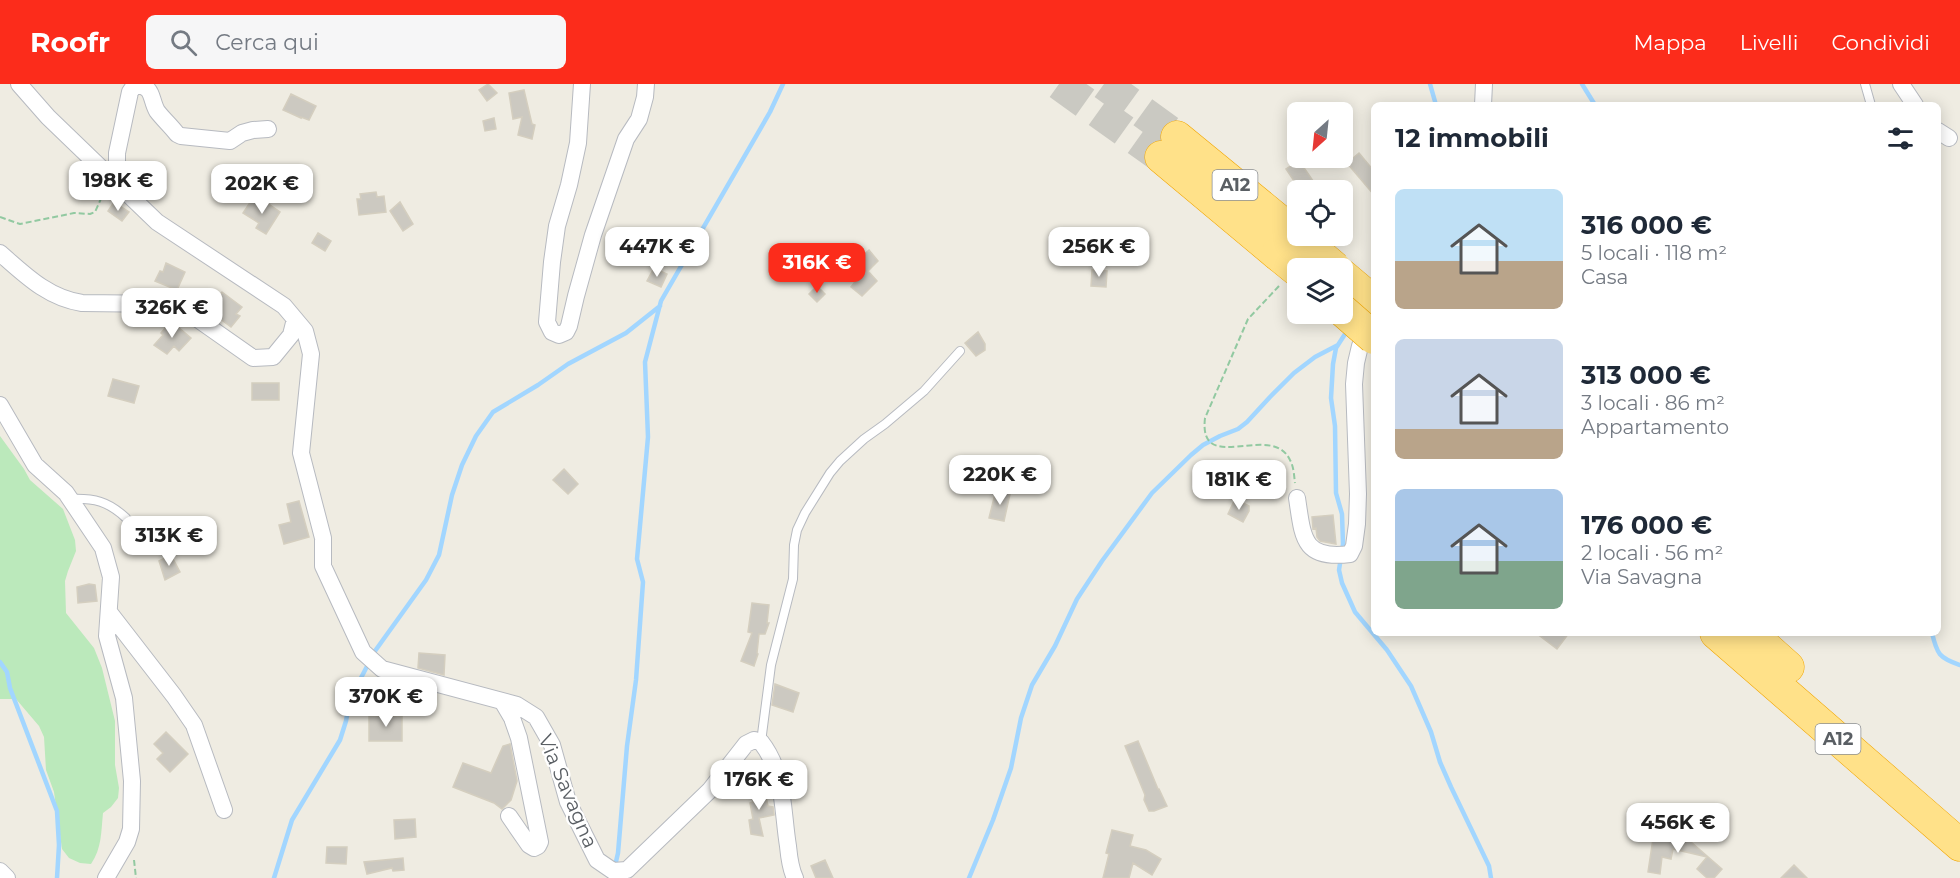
<!DOCTYPE html>
<html lang="it">
<meta charset="utf-8">
<style>
body{margin:0;font-family:Montserrat,sans-serif;background:#f6f6f7;color:#1f2937;height:100vh;display:flex;flex-direction:column;font-size:22px;white-space:nowrap}
*{box-sizing:border-box;margin:0}
p{font-size:20px;color:#747a83}
.icon{flex:none;width:33px;height:33px;fill:none;stroke:currentColor;stroke-width:2;stroke-linecap:round;stroke-linejoin:round}
.map{position:relative;flex:1;overflow:hidden}
.drawer{position:absolute;left:1371px;top:18px;width:570px;height:534px;display:flex;flex-direction:column;background:#fff;border-radius:9px;box-shadow:0 3px 15px #0003}
.drawer>*{flex:none}
.needle{width:39px;rotate:207deg}
.fabs{position:absolute;left:1287px;top:18px;display:grid;gap:12px}
.fabs a{display:grid;place-items:center;width:66px;height:66px;border-radius:9px;background:#fff;box-shadow:0 3px 15px #0003;font-size:30px}
.price{position:absolute;translate:-50% -51px;padding:0 14px;border-radius:12px;background:#fff;color:#222;font-size:20px;line-height:39px;filter:drop-shadow(0 2px 3px #0008)}
.price::after{content:'';position:absolute;left:50%;top:36px;width:18px;height:14px;margin-left:-9px;background:inherit;clip-path:polygon(0 0,100% 0,50% 100%)}
.price.selected{background:#fc2c1b;color:#fff}
ul{padding:0;list-style:none}
li{display:flex;align-items:center;gap:18px;height:150px;padding:0 24px}
li span{display:grid;place-items:center;flex:none;width:168px;height:120px;border-radius:9px;color:#555}
li>.icon{margin-inline-start:auto}
span .icon{width:72px;height:72px;fill:#fffc;stroke-width:1}
li b{font-size:26px}
h2{display:flex;justify-content:space-between;align-items:center;height:72px;padding:0 24px;font-size:26px}
header{display:flex;align-items:center;gap:36px;box-sizing:border-box;height:84px;padding:0 30px;background:#fc2c1b;color:#fff}
header strong{font-size:28px}
nav{display:flex;gap:33px;margin-inline-start:auto;font-size:21px}
.search{width:420px;height:54px;background:#f6f6f7;display:flex;align-items:center;gap:15px;box-sizing:border-box;padding:0 21px;border-radius:9px;color:#747a83;font-size:22px}
.map>svg:first-child{display:block}
.green{fill:#bbe9bb}
.lines{fill:none;stroke-linecap:round;stroke-linejoin:round}
.stream{stroke:#a2d6ff;stroke-width:4.5}
.building{fill:#ccc9c1;stroke:#d4cebf;stroke-width:1.5}
.highway-tunnel{stroke:#cac9c2;stroke-width:32;stroke-dasharray:32 16;stroke-linecap:butt}
.lane-casing{stroke:#b7bac0;stroke-width:10}
.street-casing{stroke:#b7bac0;stroke-width:18}
.highway-casing{stroke:#f1a500;stroke-width:33}
.path{stroke:#92c9a1;stroke-width:2;stroke-dasharray:6 3;stroke-linecap:butt}
.lane{stroke:#fff;stroke-width:8}
.street{stroke:#fff;stroke-width:16}
.highway{stroke:#ffe189;stroke-width:32}
.highway-bridge-casing{stroke:#f1a500;stroke-width:33;stroke-linecap:butt}
.highway-bridge{stroke:#ffe189;stroke-width:32}
.labels{text-anchor:middle;dominant-baseline:central;stroke-width:4.5;stroke-linejoin:round;paint-order:stroke}
.shield{fill:#fff;stroke:#8c8f92;stroke-width:1.5}
.shield-label{font-size:18px;font-weight:bold;fill:#5a5f64}
.street-label{font-size:20px;fill:#5a5f64;stroke:#fff}
</style>
<header>
<strong>Roofr</strong>
<div class="search"><svg class="icon" aria-label="search" viewBox="0 0 24 24"><circle cx="10" cy="10" r="6"/><path d="M15 15l6 6"/></svg>Cerca qui</div>
<nav><a>Mappa</a><a>Livelli</a><a>Condividi</a></nav>
</header>
<div class="map">
<svg width="1960" height="794" viewBox="0 0 1960 794">
<rect width="100%" height="100%" fill="#efece2"/>
<path class="green" d="M0 352 24 385 30 396 63 425 75 456 76 467 68 487 65 497 66 529 94 564 102 584 115 637V681L119 704 118 714 111 723 103 729C101 748 102 764 91 780L80 779 69 774 62 765 54 708 46 686 44 653 39 642 16 615H0Z"/>
<g class="lines">
<path class="stream" d="M1430 0 1436 21
M1582 0 1595 21
M1347 247 1336 264 1333 280 1331 314 1335 342 1336 409 1342 430 1343 460 1339 486 1342 499 1355 528 1387 566 1411 602 1431 648 1440 678 1451 703 1489 782 1491 794
M1932 549C1937 570 1939 574 1960 581
M0 578 7 588 10 604 57 727 59 761 57 794
M615 782 618 769 627 662 636 596 643 498 637 475 648 353 645 278 661 217 770 28 783 0
M274 794 292 736 340 656 346 637 350 615 375 567 426 496 439 471 452 411 462 381 476 352 493 328 538 301 568 280 626 249 660 222
M969 794 993 736 1011 684 1021 634 1032 601 1055 562 1077 515 1102 477 1152 409 1191 371 1203 361 1220 352 1238 345 1247 338 1270 313 1294 289 1315 273 1338 261"/>
</g>
<path class="building" d="M488 0 497 9 487 17 479 6Z
M524 6 532 40 535 41 532 55 518 51 522 33 513 35 509 9Z
M291 10 316 22 309 36 301 33V34L283 26Z
M494 34 496 45 485 47 483 37Z
M1359 69 1374 87V111L1347 79Z
M1295 71 1309 91 1319 106H1305L1300 97 1296 100 1286 85 1292 81 1289 74Z
M376 108 377 113 384 112 386 128 359 131 357 115H361L360 110Z
M253 114 262 119 264 117 280 128 266 150 256 144 259 139 243 129Z
M114 118 129 128 122 137 108 127Z
M400 118 413 140 403 147 390 127Z
M318 149 331 157 325 167 312 159Z
M869 166 878 177 868 187 877 197 862 212 851 203 862 189 853 180Z
M166 179 185 188 177 206 155 197 160 187 163 188Z
M654 184 667 190 661 203 647 197Z
M1092 186 1107 187 1106 203 1091 202Z
M817 202 825 210 817 218 809 210Z
M222 208 242 223 236 230 240 232 231 243 207 225 217 210 219 212Z
M171 237 191 254 179 267 174 262 167 270 154 261 163 251 161 249Z
M978 248 985 260V266L976 272 965 259Z
M113 295 139 302 134 319 108 312Z
M252 299H279V316H252Z
M564 385 578 400 568 410 553 396Z
M1248 385 1263 390 1259 401 1244 395Z
M996 406 1010 410 1004 437 989 434Z
M1235 415 1249 422V427L1243 438 1228 430Z
M299 417 309 453 284 460 279 441 291 438 287 420Z
M1333 431 1336 460 1320 457 1317 453 1316 444 1313 445 1312 433Z
M168 442 176 456 172 458 173 461 159 468 153 458 156 456 153 450Z
M171 471 180 488 165 496 159 477Z
M89 500 95 501 97 517 78 519 77 503Z
M752 519 769 521 767 539H769L765 550H759L757 569 758 570 754 582 741 577 752 549 748 548Z
M1536 549H1569L1557 565Z
M419 569 445 571 444 591 418 584Z
M775 600 799 609 793 628 772 621Z
M369 632H402V657H369Z
M166 648 188 670 170 688 157 675 163 669 154 660Z
M1138 657 1158 705H1159L1167 722 1154 727H1149L1144 716 1145 711 1125 662Z
M510 660 517 697 511 716 502 725 494 719 453 703 463 679 491 689 503 662Z
M764 704 768 722 773 723 774 731 759 734 763 752 751 750 749 736 753 735 750 719 753 718 751 706Z
M415 735 416 753 395 755 394 736Z
M1112 746 1133 751 1130 762 1146 766 1161 775 1152 791 1133 779 1129 794H1103L1109 770 1106 769Z
M1654 748 1691 755V758L1722 785 1714 794H1707L1697 785 1707 773 1673 765 1671 775 1662 773 1660 790 1648 788Z
M327 763H347L346 780 326 779Z
M403 774 404 786 393 787 392 784 367 790 364 778Z
M825 776 833 794H816L811 782Z
M1794 781 1807 794H1781Z"/>
<g class="lines">
<path class="highway-tunnel" d="M1059 0 1161 73
M1104 0 1177 53"/>
<g class="lane-casing">
<path id="lane" d="M1865 0 1871 21
M70 415C94 414 108 417 126 434
M761 658 771 581 793 495 794 461 797 446 805 429 830 389 840 377 864 355 885 340 924 307 960 267"/>
</g>
<g class="street-casing">
<path id="street" d="M19 0 48 33 157 138 284 222 305 247 311 270 301 369 323 454V482L363 568 382 585 517 621 536 633 552 661 568 718 597 776 613 787 627 786 710 706 746 660 754 656 761 658C785 689 782 725 788 762 789 772 790 784 795 794
M582 0 578 59 569 101 557 142 552 178 547 238 552 248 559 251 566 248 569 242 576 212 593 151 626 55 639 35 645 13 646 0
M1901 0 1915 21
M1483 21 1484 0
M1938 47 1949 54
M127 108 129 100 117 79V69L130 8 134 2C154 0 150 15 157 27 163 35 171 42 177 50L181 52 230 57 242 49 253 46 268 45
M0 169C25 191 48 214 82 219L168 220 179 222 253 274 273 273 291 251 295 235
M0 321 35 381 66 409 103 464 111 493 107 552 124 614 132 697 131 745 127 758 106 794
M1297 414C1303 453 1302 476 1350 470L1354 462 1357 440 1358 410 1354 300 1356 279 1360 262 1371 242
M109 528 174 612 194 641 224 726
M502 617 512 634 519 654 540 758 538 762 534 764 529 761 509 732
M0 787 7 794"/>
</g>
<g class="highway-casing">
<path id="highway" d="M1177 53 1294 149
M1161 73 1277 170
M1342 191 1374 218
M1716 549 1960 761
M1750 549 1788 583"/>
</g>
<path class="path" d="M1292 107 1298 115
M0 133 20 140 74 129 90 130 95 128 104 108
M1279 202 1248 235 1205 334C1198 393 1272 337 1290 376 1294 383 1294 392 1295 399
M134 776 136 794"/>
<use href="#lane" class="lane"/>
<use href="#street" class="street"/>
<use href="#highway" class="highway"/>
<g class="highway-bridge-casing">
<path id="highway-bridge" d="M1294 149 1335 184
M1277 170 1298 187
M1342 226 1374 254"/>
</g>
<use href="#highway-bridge" class="highway-bridge"/>
</g>
<g class="labels">
<g class="shield">
<rect x="1212.5" y="86" width="45" height="30" rx="4.5"/>
<rect x="1815.5" y="640" width="45" height="30" rx="4.5"/>
</g>
<g class="shield-label">
<text x="1235" y="101">A12</text>
<text x="1838" y="655">A12</text>
</g>
<g class="street-label">
<text transform="translate(568 707) rotate(67)">Via Savagna</text>
</g>
</g>
</svg>
<div class="fabs">
<a><svg class="needle" viewBox="-14 -14 28 28"><path d="M0-13l5 13h-10z" fill="#e53935"/><path d="M0 13l5-13h-10z" fill="#747a83"/></svg></a>
<a><svg class="icon" aria-label="locate" viewBox="0 0 24 24"><circle cx="12" cy="12" r="6"/><path d="M12 2v4M12 18v4M2 12h4M18 12h4"/></svg></a>
<a><svg class="icon" aria-label="layers" viewBox="0 0 24 24"><path d="M12 4l9 5-9 5-9-5zM3 14l9 5 9-5"/></svg></a>
</div>
<b class="price" style="left:118px;top:128px">198K €</b>
<b class="price" style="left:262px;top:131px">202K €</b>
<b class="price" style="left:657px;top:194px">447K €</b>
<b class="price" style="left:1099px;top:194px">256K €</b>
<b class="price selected" style="left:817px;top:210px">316K €</b>
<b class="price" style="left:172px;top:255px">326K €</b>
<b class="price" style="left:1000px;top:422px">220K €</b>
<b class="price" style="left:1239px;top:427px">181K €</b>
<b class="price" style="left:169px;top:483px">313K €</b>
<b class="price" style="left:386px;top:644px">370K €</b>
<b class="price" style="left:759px;top:727px">176K €</b>
<b class="price" style="left:1678px;top:770px">456K €</b>
<section class="drawer">
<h2>12 immobili<svg class="icon" aria-label="filters" viewBox="0 0 24 24"><path d="M4 7h16M4 17h16"/><circle cx="9" cy="7" r="2"/><circle cx="15" cy="17" r="2"/></svg></h2>
<ul>
<li><span style="background:linear-gradient(#bfe0f5 60%,#b9a48a 0)"><svg class="icon" aria-label="home" viewBox="0 0 24 24"><path d="M3 11l9-7 9 7M6 9v11h12V9"/></svg></span><div><b>316 000 €</b><p>5 locali · 118 m²</p><p>Casa</p></div></li>
<li><span style="background:linear-gradient(#c9d6e8 75%,#b9a48a 0)"><svg class="icon" aria-label="home" viewBox="0 0 24 24"><path d="M3 11l9-7 9 7M6 9v11h12V9"/></svg></span><div><b>313 000 €</b><p>3 locali · 86 m²</p><p>Appartamento</p></div></li>
<li><span style="background:linear-gradient(#a9c7e8 60%,#7fa58c 0)"><svg class="icon" aria-label="home" viewBox="0 0 24 24"><path d="M3 11l9-7 9 7M6 9v11h12V9"/></svg></span><div><b>176 000 €</b><p>2 locali · 56 m²</p><p>Via Savagna</p></div></li>
</ul>
</section>
</div>
